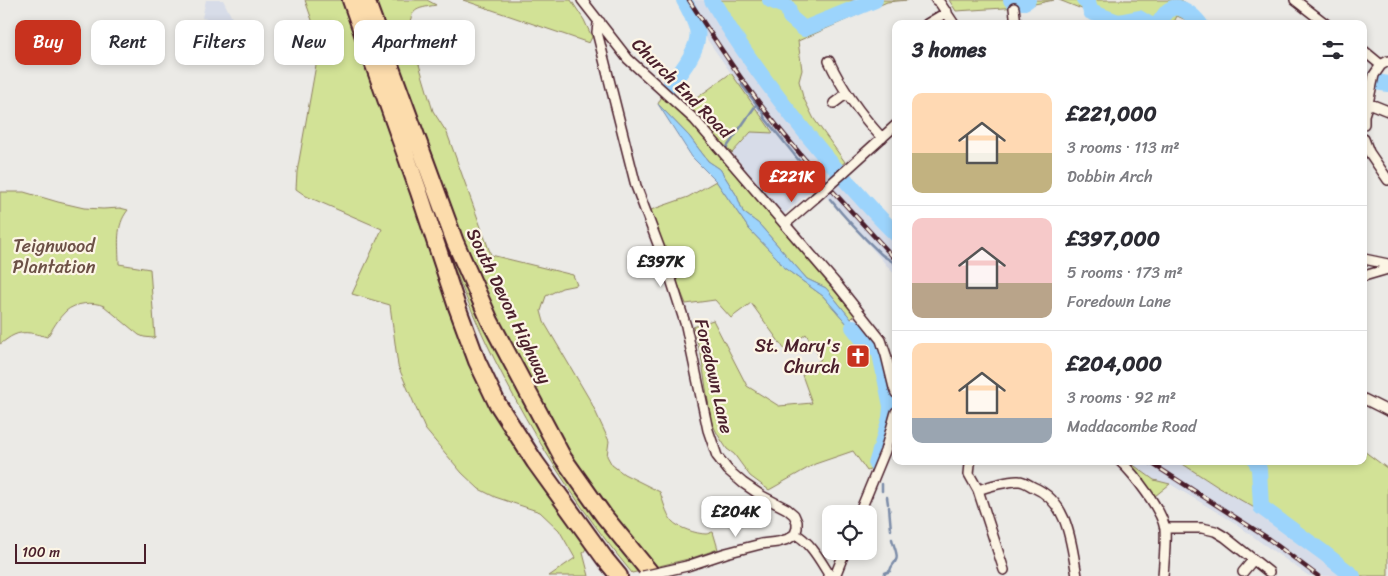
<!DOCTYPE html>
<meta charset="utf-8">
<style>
body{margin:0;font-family:Sriracha,sans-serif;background:#f7f7f7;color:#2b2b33;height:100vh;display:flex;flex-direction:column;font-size:19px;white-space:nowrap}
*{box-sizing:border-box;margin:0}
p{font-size:16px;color:#7c7c81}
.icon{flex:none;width:28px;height:28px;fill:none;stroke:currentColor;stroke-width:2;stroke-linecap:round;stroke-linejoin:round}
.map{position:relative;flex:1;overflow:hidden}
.details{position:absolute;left:892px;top:20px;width:475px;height:445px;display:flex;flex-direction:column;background:#fff;border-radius:10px;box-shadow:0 2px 8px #0003}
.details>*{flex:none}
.guide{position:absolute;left:15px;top:20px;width:475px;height:45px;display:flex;gap:10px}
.controls{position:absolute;left:822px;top:505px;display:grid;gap:10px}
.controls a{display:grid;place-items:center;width:55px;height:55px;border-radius:10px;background:#fff;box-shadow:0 2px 8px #0003;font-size:25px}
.scale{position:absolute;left:15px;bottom:12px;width:131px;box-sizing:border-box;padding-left:5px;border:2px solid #4a1f2b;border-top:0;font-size:14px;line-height:18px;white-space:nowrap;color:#4a1f2b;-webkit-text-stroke:4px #fcf5e5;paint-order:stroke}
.price{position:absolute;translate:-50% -42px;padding:0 11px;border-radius:10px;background:#fff;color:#222;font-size:16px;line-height:32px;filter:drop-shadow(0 1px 2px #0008)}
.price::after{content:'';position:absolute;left:50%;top:30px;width:15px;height:11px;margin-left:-8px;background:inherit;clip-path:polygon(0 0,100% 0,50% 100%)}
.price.current{background:#c8321e;color:#fff}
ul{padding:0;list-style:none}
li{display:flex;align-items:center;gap:15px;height:125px;padding:0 20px}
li+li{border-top:1px solid #e1e1e2}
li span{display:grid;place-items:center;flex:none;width:140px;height:100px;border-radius:10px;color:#555}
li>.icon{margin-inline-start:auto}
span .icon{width:60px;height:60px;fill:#fffc;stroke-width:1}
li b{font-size:21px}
h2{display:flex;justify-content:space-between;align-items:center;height:60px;padding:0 20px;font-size:21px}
.pill{padding:0 18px;border-radius:10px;background:#fff;box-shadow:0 2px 8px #0003;font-size:18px;line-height:45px}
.pill.current{background:#c8321e;color:#fff}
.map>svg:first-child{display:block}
.built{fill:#d7dce8}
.green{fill:#d2e296;stroke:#8e8060}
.water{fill:#9cd4fc;stroke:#7b8ca8}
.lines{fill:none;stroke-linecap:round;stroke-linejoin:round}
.stream{stroke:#7b8ca8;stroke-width:2.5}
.river{stroke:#9cd4fc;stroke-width:16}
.street-casing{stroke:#4a1f2b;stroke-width:12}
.highway-casing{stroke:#4a1f2b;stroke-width:20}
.street{stroke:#fcf5e5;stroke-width:9}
.highway{stroke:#fcdcac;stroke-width:16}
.rail-casing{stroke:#4a1f2b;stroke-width:4.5}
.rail{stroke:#fcf5e5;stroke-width:2.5;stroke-dasharray:8;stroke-linecap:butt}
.street-bridge-casing{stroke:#4a1f2b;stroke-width:12;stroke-linecap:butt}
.street-bridge{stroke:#fcf5e5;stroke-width:9}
.labels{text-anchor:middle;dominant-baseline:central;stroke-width:4.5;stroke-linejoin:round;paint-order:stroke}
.street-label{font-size:18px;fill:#4a1f2b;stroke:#fcf5e5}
.park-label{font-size:18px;fill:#6c5046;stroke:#fcf5e5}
.poi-label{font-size:18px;fill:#4a1f2b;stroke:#fcf5e5;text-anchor:end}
</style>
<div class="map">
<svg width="1388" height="576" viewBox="0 0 1388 576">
<rect width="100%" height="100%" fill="#ebeae6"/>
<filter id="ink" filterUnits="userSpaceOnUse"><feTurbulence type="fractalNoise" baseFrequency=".02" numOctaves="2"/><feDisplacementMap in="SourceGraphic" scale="10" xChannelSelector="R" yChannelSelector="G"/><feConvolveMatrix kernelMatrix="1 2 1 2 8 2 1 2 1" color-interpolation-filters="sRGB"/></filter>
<g filter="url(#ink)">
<path class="built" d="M206 0H223L236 26 202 18Z
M679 0H707L721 23 761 78 834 171 896 238V276L817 186 784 214 732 153 751 132H772L731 73Z
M1128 461H1178L1218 487 1258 510 1354 576H1309L1259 541 1235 523 1170 484 1154 480Z"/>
<path class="green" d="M305 0H347L481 353 509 409 589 544 583 553 589 576H549L575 558 559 530 540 512 495 497 479 489 462 473 425 429 398 366 390 305 352 294 382 229 306 196 296 189 297 172 319 48 313 23Z
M362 0 502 358 641 571 632 573C563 490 502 386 461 285 424 192 394 95 362 0Z
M373 0H427L436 5C415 9 411 8 409 31L433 111 447 133 491 255 573 275 577 285 562 288 546 296 541 311 544 322 591 402 609 441 607 456 612 465 624 474 660 492C663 501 666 513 672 521 678 528 697 534 706 534 708 534 711 532 713 532L718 549 692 558 651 568 607 508 569 453 508 346 461 242Z
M463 0H571L584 20 592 37 589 43Z
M707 0H908L887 2 798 41 802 70 799 81 803 97 814 119 845 162 834 171C790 116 744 61 707 0Z
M949 0H1054L1020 7 956 11Z
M1059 0H1181L1191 6 1207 24H1189L1186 20 1177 16 1173 24H1120Z
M731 73 773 133 751 132 732 153 696 116 690 105 694 100Z
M662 96 695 128 855 315 851 319 826 288 807 279 759 224 743 212 737 196 720 169 708 161 689 136 658 104Z
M716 181 749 229 778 259 783 267 823 296 862 341 867 345 879 349 891 406 890 418 876 464 872 469 867 471 853 451 815 464 769 490 750 476 734 454 727 449 718 435 711 421 701 355 693 327 713 320 747 386 779 406 812 403 802 375 821 359 806 334 785 350 751 303 731 318 715 300 686 304 648 211 688 197Z
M0 192H24L58 202 84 208 103 209 120 208 128 210C115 226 119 245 119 264L150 269 155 337 153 338 144 337 139 335 104 306C93 301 75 303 66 311 58 318 53 329 47 337 37 334 24 330 14 335 9 337 5 341 0 344Z
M1364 451 1388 469V576H1354L1258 510 1218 487 1178 461H1364Z
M1128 461 1154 480 1170 484 1155 496Z"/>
<path class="water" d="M658 104 689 136 708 161 720 169 737 196 743 212 759 224 807 279 826 288 856 325 867 345 862 341 823 296 783 267 778 259 749 229 716 181 692 157Z"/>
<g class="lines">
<path class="stream" d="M753 75 758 71
M743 82 742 85 764 114V117L817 183
M727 147 756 105
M830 199C845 218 863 237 881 254 886 259 891 259 896 265
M882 484V491
M887 497 888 504
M889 507 891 530
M884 576 885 573 890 571C891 565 894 565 896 560 899 555 893 545 892 539"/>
<path class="river" d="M712 0C744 55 783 106 824 155 847 182 871 210 896 234
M770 0 788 8 790 17 804 29 875 0
M1011 0 1024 2 1028 0
M1084 0 1088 3 1091 12 1118 22 1139 18 1149 24
M1158 24C1161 20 1165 13 1169 10 1179 2 1194 16 1200 24
M1364 80 1388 84
M671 84C682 71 701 47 697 29 694 19 689 9 684 0
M853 327 867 345 879 349 891 406 890 418 876 464
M1256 461 1259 469 1261 507 1324 553 1353 576"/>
<g class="street-casing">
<path id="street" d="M582 0 628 59 695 120 838 286 881 340 886 355 894 388 896 393
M936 0 940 3 954 24
M1295 0 1326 24
M1014 8 1016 24
M600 22 598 24 597 32 636 186 669 273 686 326 708 430 717 456 728 470 743 483 762 496 787 509 794 515 797 522V528L795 534
M927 24 947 12
M1364 51 1381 65
M829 61C843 91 860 114 882 138
M834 103 846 94
M1368 103 1388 111
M1364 124V115L1368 103 1374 75 1381 65 1388 61
M1364 139 1369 152 1388 180
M843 173 896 125
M785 224 815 198
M1364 259 1388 264
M1364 276 1388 269
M1364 399 1388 411
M971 461 970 464 969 474 978 490 1004 570
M1120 461C1134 474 1162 510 1165 529 1166 542 1164 562 1163 576
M978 490C986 487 1011 480 1019 481 1024 481 1029 485 1033 487 1069 502 1071 543 1077 576
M859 514 885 451 896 412
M1165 528H1202L1215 531 1225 537 1269 572
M795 534C811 542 821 562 830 576
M687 566 726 553 761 544 778 542 788 539 795 534
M1243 572 1253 560
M835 576 845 551"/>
</g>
<g class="highway-casing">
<path id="highway" d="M351 0 419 192 456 304 477 361 497 403 535 462 605 559 619 576
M366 0 455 242 490 321 563 458 604 516 653 576"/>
</g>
<use href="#street" class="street"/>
<use href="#highway" class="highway"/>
<g class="rail-casing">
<path id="rail" d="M689 0C714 39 739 77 767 113 807 165 852 212 896 260
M1148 461 1266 537 1318 576"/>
</g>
<use href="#rail" class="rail"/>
<g class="street-bridge-casing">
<path id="street-bridge" d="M815 198 843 173
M643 576 687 566"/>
</g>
<use href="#street-bridge" class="street-bridge"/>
</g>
</g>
<defs>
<g id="church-square" transform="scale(1.25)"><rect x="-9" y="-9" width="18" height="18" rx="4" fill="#c8321e" stroke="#fcf5e5"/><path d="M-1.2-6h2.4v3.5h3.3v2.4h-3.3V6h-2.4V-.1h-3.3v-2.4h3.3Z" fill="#fff"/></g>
</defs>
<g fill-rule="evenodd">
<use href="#church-square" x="858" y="356"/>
</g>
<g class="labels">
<g class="street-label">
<text transform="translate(682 88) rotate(45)">Church End Road</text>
<text transform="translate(509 306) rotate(64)">South Devon Highway</text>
<text transform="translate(714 376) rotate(77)">Foredown Lane</text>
</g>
<g class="park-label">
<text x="54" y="246">Teignwood<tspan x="54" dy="21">Plantation</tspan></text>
</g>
<g class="poi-label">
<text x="840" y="346">St. Mary's<tspan x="840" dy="21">Church</tspan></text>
</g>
</g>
</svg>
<div class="controls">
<a><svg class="icon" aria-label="locate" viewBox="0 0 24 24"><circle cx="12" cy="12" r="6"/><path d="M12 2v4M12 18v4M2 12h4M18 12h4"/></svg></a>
</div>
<div class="scale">100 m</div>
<b class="price current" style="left:792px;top:203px">£221K</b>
<b class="price" style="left:661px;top:288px">£397K</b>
<b class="price" style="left:736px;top:538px">£204K</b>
<div class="guide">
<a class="pill current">Buy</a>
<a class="pill">Rent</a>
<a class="pill">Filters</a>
<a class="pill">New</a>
<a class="pill">Apartment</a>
</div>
<section class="details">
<h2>3 homes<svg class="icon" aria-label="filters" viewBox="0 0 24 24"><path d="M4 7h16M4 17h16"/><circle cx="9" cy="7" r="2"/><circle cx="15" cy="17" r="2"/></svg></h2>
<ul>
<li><span style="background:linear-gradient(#ffd9b3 60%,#c2b280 0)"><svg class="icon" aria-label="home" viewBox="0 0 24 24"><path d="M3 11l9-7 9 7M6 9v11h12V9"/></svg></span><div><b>£221,000</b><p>3 rooms · 113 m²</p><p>Dobbin Arch</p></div></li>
<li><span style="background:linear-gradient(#f6c9c9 65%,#b9a48a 0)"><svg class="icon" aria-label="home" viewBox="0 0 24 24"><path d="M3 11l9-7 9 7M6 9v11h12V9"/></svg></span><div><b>£397,000</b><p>5 rooms · 173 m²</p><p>Foredown Lane</p></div></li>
<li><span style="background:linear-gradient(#ffd9b3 75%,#9aa5b1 0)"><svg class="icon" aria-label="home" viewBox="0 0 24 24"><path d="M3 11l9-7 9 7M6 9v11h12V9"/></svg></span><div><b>£204,000</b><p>3 rooms · 92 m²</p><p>Maddacombe Road</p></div></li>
</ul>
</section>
</div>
